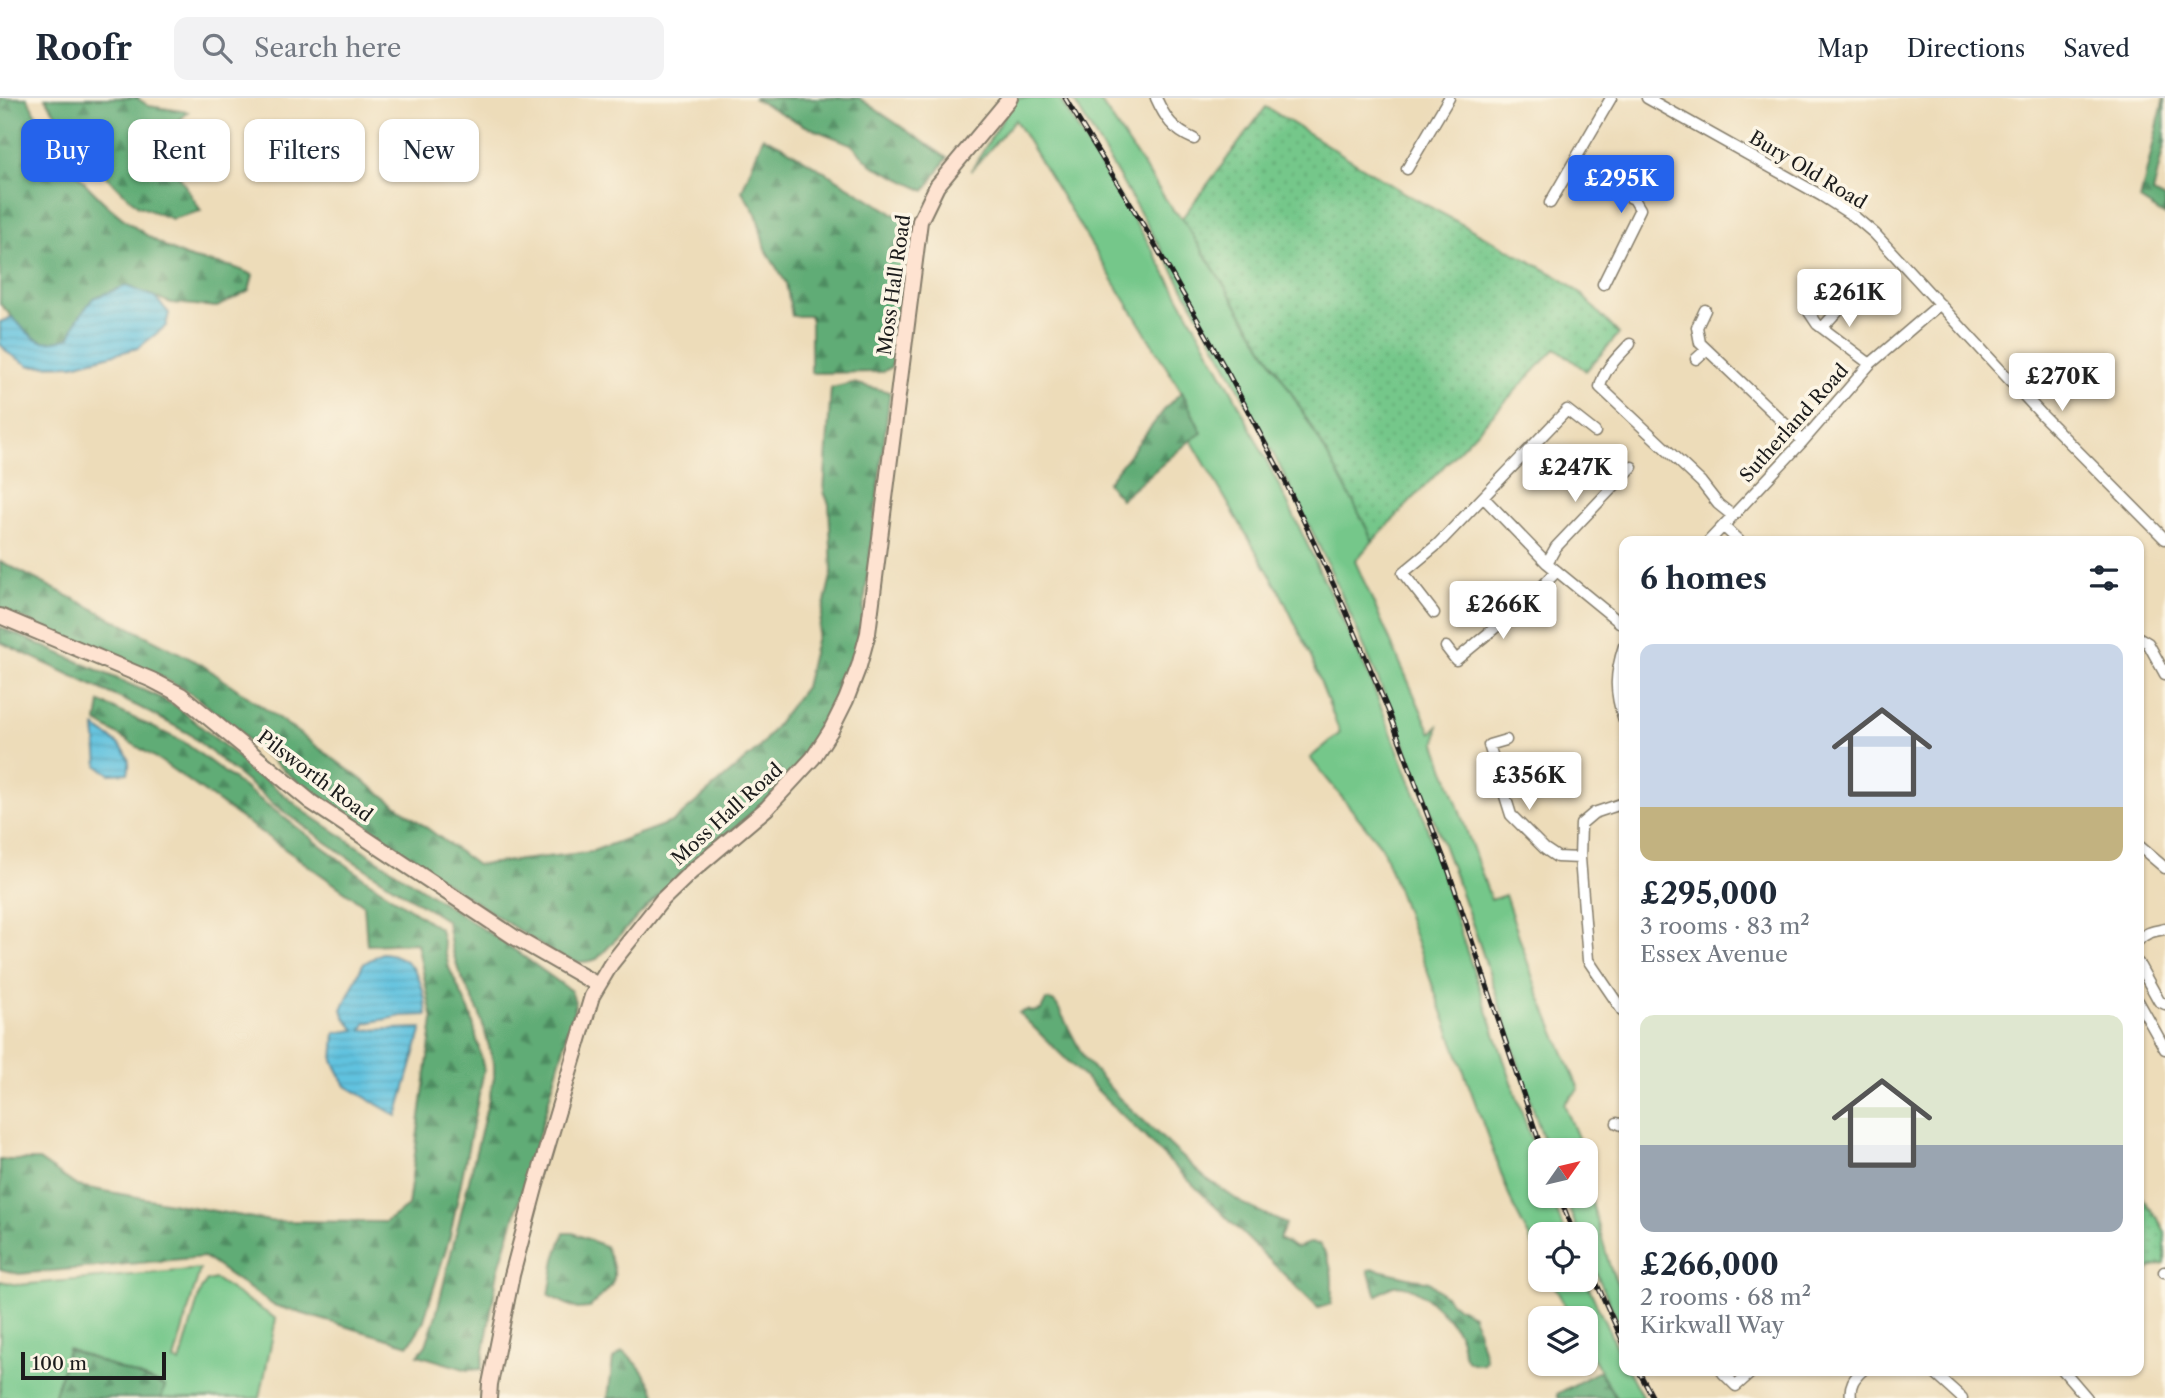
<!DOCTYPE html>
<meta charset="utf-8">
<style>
body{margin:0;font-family:"Libre Caslon Text",serif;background:#f2f2f3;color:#1f2937;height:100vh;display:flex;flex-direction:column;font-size:26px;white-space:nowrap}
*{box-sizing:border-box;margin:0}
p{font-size:23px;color:#747a83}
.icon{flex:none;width:38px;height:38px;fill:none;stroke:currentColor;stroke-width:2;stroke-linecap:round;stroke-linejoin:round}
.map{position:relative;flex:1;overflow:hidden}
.panel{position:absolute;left:1619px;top:438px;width:525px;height:840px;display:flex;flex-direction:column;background:#fff;border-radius:14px;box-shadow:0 2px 5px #0004}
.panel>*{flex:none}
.hud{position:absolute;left:21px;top:21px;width:665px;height:63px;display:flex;gap:14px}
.needle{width:46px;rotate:56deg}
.tools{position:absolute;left:1528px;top:1040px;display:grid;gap:14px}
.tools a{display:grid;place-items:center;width:70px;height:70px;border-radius:14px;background:#fff;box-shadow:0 2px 5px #0004;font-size:35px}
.scale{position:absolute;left:21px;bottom:18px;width:145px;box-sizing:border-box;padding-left:7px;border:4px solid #1c1c1c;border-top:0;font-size:19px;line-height:24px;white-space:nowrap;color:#1c1c1c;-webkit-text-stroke:5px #fcf5e5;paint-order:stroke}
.price{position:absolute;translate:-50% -60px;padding:0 16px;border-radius:7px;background:#fff;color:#222;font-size:23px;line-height:46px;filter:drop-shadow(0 2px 4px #0008)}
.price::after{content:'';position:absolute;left:50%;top:42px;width:21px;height:16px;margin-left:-10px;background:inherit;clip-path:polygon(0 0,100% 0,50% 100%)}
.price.selected{background:#2563eb;color:#fff}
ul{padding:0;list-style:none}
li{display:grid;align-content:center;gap:14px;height:371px;padding:0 21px}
li span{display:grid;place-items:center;height:217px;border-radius:14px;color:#555}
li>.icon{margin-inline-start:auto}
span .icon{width:126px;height:126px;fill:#fffc;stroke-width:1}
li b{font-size:30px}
h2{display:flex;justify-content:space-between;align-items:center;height:84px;padding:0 21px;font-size:30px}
.pill{padding:0 24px;border-radius:14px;background:#fff;box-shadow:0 2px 5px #0004;font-size:24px;line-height:63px}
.pill.selected{background:#2563eb;color:#fff}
header{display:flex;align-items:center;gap:42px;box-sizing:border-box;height:98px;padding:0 35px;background:#fff;border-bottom:2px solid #e0e1e3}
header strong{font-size:33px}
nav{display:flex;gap:38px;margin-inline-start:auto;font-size:24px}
.search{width:490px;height:63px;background:#f2f2f3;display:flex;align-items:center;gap:18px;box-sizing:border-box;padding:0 24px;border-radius:14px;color:#747a83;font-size:26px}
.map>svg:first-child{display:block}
.grass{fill:#75c78a;stroke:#487253;stroke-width:2}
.forest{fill:url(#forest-firs);stroke:#3e6449;stroke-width:2}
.park{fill:url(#park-dots);stroke:#487253;stroke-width:2}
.water{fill:url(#water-rules);stroke:#3e6f7e;stroke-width:2}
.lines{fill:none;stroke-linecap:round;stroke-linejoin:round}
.street-casing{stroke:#847c6a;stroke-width:13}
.secondary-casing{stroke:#847c6a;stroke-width:18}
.street{stroke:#fff;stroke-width:10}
.secondary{stroke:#fee3d1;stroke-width:14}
.rail-casing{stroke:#1c1c1c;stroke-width:5}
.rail{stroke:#fcf5e5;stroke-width:2.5;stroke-dasharray:8;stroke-linecap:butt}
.labels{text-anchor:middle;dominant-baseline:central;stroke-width:7;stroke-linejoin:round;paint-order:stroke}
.street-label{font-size:19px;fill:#1c1c1c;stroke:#fcf5e5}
</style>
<header>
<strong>Roofr</strong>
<div class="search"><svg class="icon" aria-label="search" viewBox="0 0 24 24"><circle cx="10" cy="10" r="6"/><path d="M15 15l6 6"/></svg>Search here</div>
<nav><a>Map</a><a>Directions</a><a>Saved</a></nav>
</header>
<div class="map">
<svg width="2165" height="1300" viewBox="0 0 2165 1300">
<defs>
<pattern id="forest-firs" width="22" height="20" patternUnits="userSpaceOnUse" patternTransform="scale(1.75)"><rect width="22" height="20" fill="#60ac76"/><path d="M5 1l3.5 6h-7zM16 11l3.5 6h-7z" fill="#4e8b60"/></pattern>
<pattern id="park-dots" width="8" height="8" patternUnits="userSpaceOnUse" patternTransform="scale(1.75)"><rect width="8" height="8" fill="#75c78a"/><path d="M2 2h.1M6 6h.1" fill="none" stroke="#65aa76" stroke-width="1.8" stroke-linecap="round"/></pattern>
<pattern id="water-rules" width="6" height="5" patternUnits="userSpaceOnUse" patternTransform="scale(1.75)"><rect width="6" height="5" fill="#61c2df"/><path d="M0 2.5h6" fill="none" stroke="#54a6bf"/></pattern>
</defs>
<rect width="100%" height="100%" fill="#fcf5e5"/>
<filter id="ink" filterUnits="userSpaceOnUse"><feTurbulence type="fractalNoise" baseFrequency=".0143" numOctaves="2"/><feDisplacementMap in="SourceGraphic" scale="14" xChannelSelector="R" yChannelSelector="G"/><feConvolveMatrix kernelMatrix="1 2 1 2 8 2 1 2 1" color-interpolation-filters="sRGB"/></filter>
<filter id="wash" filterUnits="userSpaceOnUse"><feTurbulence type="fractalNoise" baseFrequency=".00686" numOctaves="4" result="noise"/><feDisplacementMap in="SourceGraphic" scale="28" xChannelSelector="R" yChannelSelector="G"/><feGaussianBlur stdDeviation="1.57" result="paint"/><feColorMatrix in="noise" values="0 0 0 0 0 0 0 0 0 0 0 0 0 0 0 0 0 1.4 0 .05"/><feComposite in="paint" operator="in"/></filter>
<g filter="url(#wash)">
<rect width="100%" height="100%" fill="#eddcb9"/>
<path class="grass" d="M1017 0H1059L1153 153 1235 299 1291 412 1368 576 1421 711 1465 848 1540 1067V1097H1551L1565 1136H1540V1160L1513 1108 1382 749 1310 660 1340 635 1309 554 1280 494 1191 342 1187 303 1015 22 971 73 1011 7Z
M1072 0H1098L1173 112 1182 120C1248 226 1318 330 1373 443L1355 463 1431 635 1438 628 1436 646 1491 802 1505 797 1537 892 1579 991 1564 1006 1583 1052H1547C1522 980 1501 908 1476 836 1432 713 1384 589 1329 469 1253 307 1164 153 1072 0Z
M1586 1083 1610 1169 1624 1200V1237L1586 1152V1136H1579L1564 1097H1586Z
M200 1171 174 1262 180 1265 201 1191 207 1183 215 1181 276 1221 260 1300H161L165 1288 68 1251 54 1300H0V1183L18 1187Z
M1551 1181H1585L1624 1266V1272H1628L1643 1300H1616L1586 1248V1220H1571Z"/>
<path class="forest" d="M0 0H27C64 69 108 121 180 156 196 164 216 164 233 169 239 171 246 174 253 177L249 192 217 209 171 205 126 188 93 200 77 222 71 239 51 246 31 239 0 206Z
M45 0H137L149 8 188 14 158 44 201 113 172 121 138 108 86 60Z
M753 0H859L947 60 925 93 872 67 851 46 803 27Z
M2164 0 2165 43 2153 95 2165 101V118L2140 102Z
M763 39 780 47 907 124 912 136 894 260 891 269 883 274 811 275V218H792L786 185 765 151 757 118 742 93Z
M853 285 890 294 859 547C849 579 836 611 820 640 791 691 730 731 687 770 655 799 627 830 597 861 580 868 569 862 553 855L316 699 196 599 163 580 0 511V463L201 566 277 619 477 767 590 754 674 723 759 650 805 589 832 474 829 406 824 394 831 290Z
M1182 294 1202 335 1191 342 1121 401 1107 385 1169 306Z
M0 529 163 601 177 609 305 714 509 848 571 893 575 904 574 912 535 1051 498 1173 481 1271 468 1272 418 1257 426 1247 436 1217 494 980V966L479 914 459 874 451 848 447 823 347 759 276 708 188 635 139 609 0 544Z
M100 604 184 644 364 780 440 831 449 870 471 916 484 972 450 1138 423 1225 409 1247 273 1207 204 1159 19 1176 0 1171V1062H39L77 1088 270 1123 385 1124 408 1108 433 922 417 845 367 847 364 807 162 664 97 624Z
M1046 902 1053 903 1057 907 1084 960 1118 999 1203 1078 1243 1106 1286 1126 1279 1141 1296 1150 1309 1145 1319 1146C1334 1164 1333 1184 1331 1206L1318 1210 1019 915 1027 912 1031 914 1041 912Z
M564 1135H573L605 1148C622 1184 615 1185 589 1210L577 1211 549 1198 555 1161Z
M1374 1171 1429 1184 1458 1210 1473 1217 1486 1262 1482 1266C1477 1266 1470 1266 1467 1262 1462 1257 1463 1244 1459 1237 1449 1218 1414 1180 1391 1189 1386 1191 1381 1195 1377 1198L1368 1172Z
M68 1251 165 1288 161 1300H54Z
M622 1254C634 1258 654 1287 656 1300H608L613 1261Z
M1599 1273 1616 1300H1558L1557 1296Z"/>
<path class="park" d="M1266 9 1406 96 1557 178 1581 196 1619 236 1586 273 1556 250 1373 443C1318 330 1248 226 1182 120Z
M2139 1096 2157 1119 2165 1134V1166L2150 1170 2139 1185Z"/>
<path class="water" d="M126 188 155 199 169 215 166 228 138 250 73 267 30 268 8 255 0 246V224L12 219C34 241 39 250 70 239L77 222 93 200Z
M95 629C111 641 135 652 128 675L110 676 98 668Z
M382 855C417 857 424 888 427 917L402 918 366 925 362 932 422 930 397 1018 346 988 333 963 335 935 355 932 344 918 342 911 363 866Z"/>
</g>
<g filter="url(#ink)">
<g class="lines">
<g class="street-casing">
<path id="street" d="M1156 0C1165 20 1173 32 1194 41
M1647 0 1822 98 1855 119 1875 136 2042 317 2165 441
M1407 71 1449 0
M1570 71 1634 101 1640 111 1603 186
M1550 105 1611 0
M1705 212 1697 229 1700 245 1803 343
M1809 214 1817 226 1870 266
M1822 230 1851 198
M1630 246C1618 259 1604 271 1600 289L1701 384 1718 406 1733 418
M1696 261 1706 252
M1484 400 1547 465 1624 528
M1723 428 1739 443
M1709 443 1803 343 1870 266 1940 206
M1547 465 1556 449 1632 369
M1434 515 1403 475 1438 446 1567 312 1595 334
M2138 539 2148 545 2165 576
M1624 548C1615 576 1614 593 1624 622
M1446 549 1456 562 1530 501 1557 473
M1506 642 1489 647 1511 717 1545 751 1557 759 1580 760
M1624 705 1594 715 1581 726 1580 760 1588 862 1624 915
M2138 747 2165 770
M2138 843C2145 834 2155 833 2165 831
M2138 865 2159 903 2165 906
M2138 903 2165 951
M1617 1025 1624 1028
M2164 1174H2165
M1931 1272 1962 1300
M2063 1272 2087 1300
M1723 1275 1736 1288 1754 1272
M1851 1300C1849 1287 1854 1280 1863 1272"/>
</g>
<g class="secondary-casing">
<path id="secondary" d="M0 518 152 582 181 597 311 704 514 839 598 887
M489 1300 490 1286 512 1177 535 1090 592 898 611 866 662 802 690 775 767 710 813 660 831 632 846 602 859 568 868 535 920 123 937 88 1010 0"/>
</g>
<use href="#street" class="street"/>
<use href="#secondary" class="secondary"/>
<g class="rail-casing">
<path id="rail" d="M1065 0 1150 138 1229 277 1284 381 1344 509 1388 612 1449 774 1542 1052
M1559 1097 1574 1136
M1586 1162 1624 1246
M1638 1272 1653 1300"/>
</g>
<use href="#rail" class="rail"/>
</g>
</g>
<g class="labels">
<g class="street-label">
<text transform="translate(1808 72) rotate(31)">Bury Old Road</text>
<text transform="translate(894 187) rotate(-82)">Moss Hall Road</text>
<text transform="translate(1794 325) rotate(-48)">Sutherland Road</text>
<text transform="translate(315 678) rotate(37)">Pilsworth Road</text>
<text transform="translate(727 716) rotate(-42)">Moss Hall Road</text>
</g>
</g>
</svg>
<div class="tools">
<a><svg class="needle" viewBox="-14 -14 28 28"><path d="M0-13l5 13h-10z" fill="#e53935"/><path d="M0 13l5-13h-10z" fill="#747a83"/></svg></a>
<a><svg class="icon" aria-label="locate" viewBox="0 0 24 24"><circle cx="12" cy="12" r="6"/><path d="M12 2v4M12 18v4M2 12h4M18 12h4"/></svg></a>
<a><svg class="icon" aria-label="layers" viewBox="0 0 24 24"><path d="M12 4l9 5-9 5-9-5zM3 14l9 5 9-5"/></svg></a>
</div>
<div class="scale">100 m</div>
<b class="price selected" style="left:1621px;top:117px">£295K</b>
<b class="price" style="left:1849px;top:231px">£261K</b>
<b class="price" style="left:2062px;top:315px">£270K</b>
<b class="price" style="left:1575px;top:406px">£247K</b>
<b class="price" style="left:1503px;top:543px">£266K</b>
<b class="price" style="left:1529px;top:714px">£356K</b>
<div class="hud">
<a class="pill selected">Buy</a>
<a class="pill">Rent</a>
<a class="pill">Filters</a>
<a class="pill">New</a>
</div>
<section class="panel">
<h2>6 homes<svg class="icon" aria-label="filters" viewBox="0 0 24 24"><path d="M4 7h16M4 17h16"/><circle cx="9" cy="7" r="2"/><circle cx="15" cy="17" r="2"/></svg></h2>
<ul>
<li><span style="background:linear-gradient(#c9d6e8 75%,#c2b280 0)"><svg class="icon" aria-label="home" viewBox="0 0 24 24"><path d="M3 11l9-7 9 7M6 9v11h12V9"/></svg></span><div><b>£295,000</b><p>3 rooms · 83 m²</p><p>Essex Avenue</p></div></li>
<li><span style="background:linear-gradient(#dfe7d0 60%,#9aa5b1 0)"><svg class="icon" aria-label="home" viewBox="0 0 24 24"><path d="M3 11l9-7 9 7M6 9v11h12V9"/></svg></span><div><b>£266,000</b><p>2 rooms · 68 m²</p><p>Kirkwall Way</p></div></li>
</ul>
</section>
</div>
